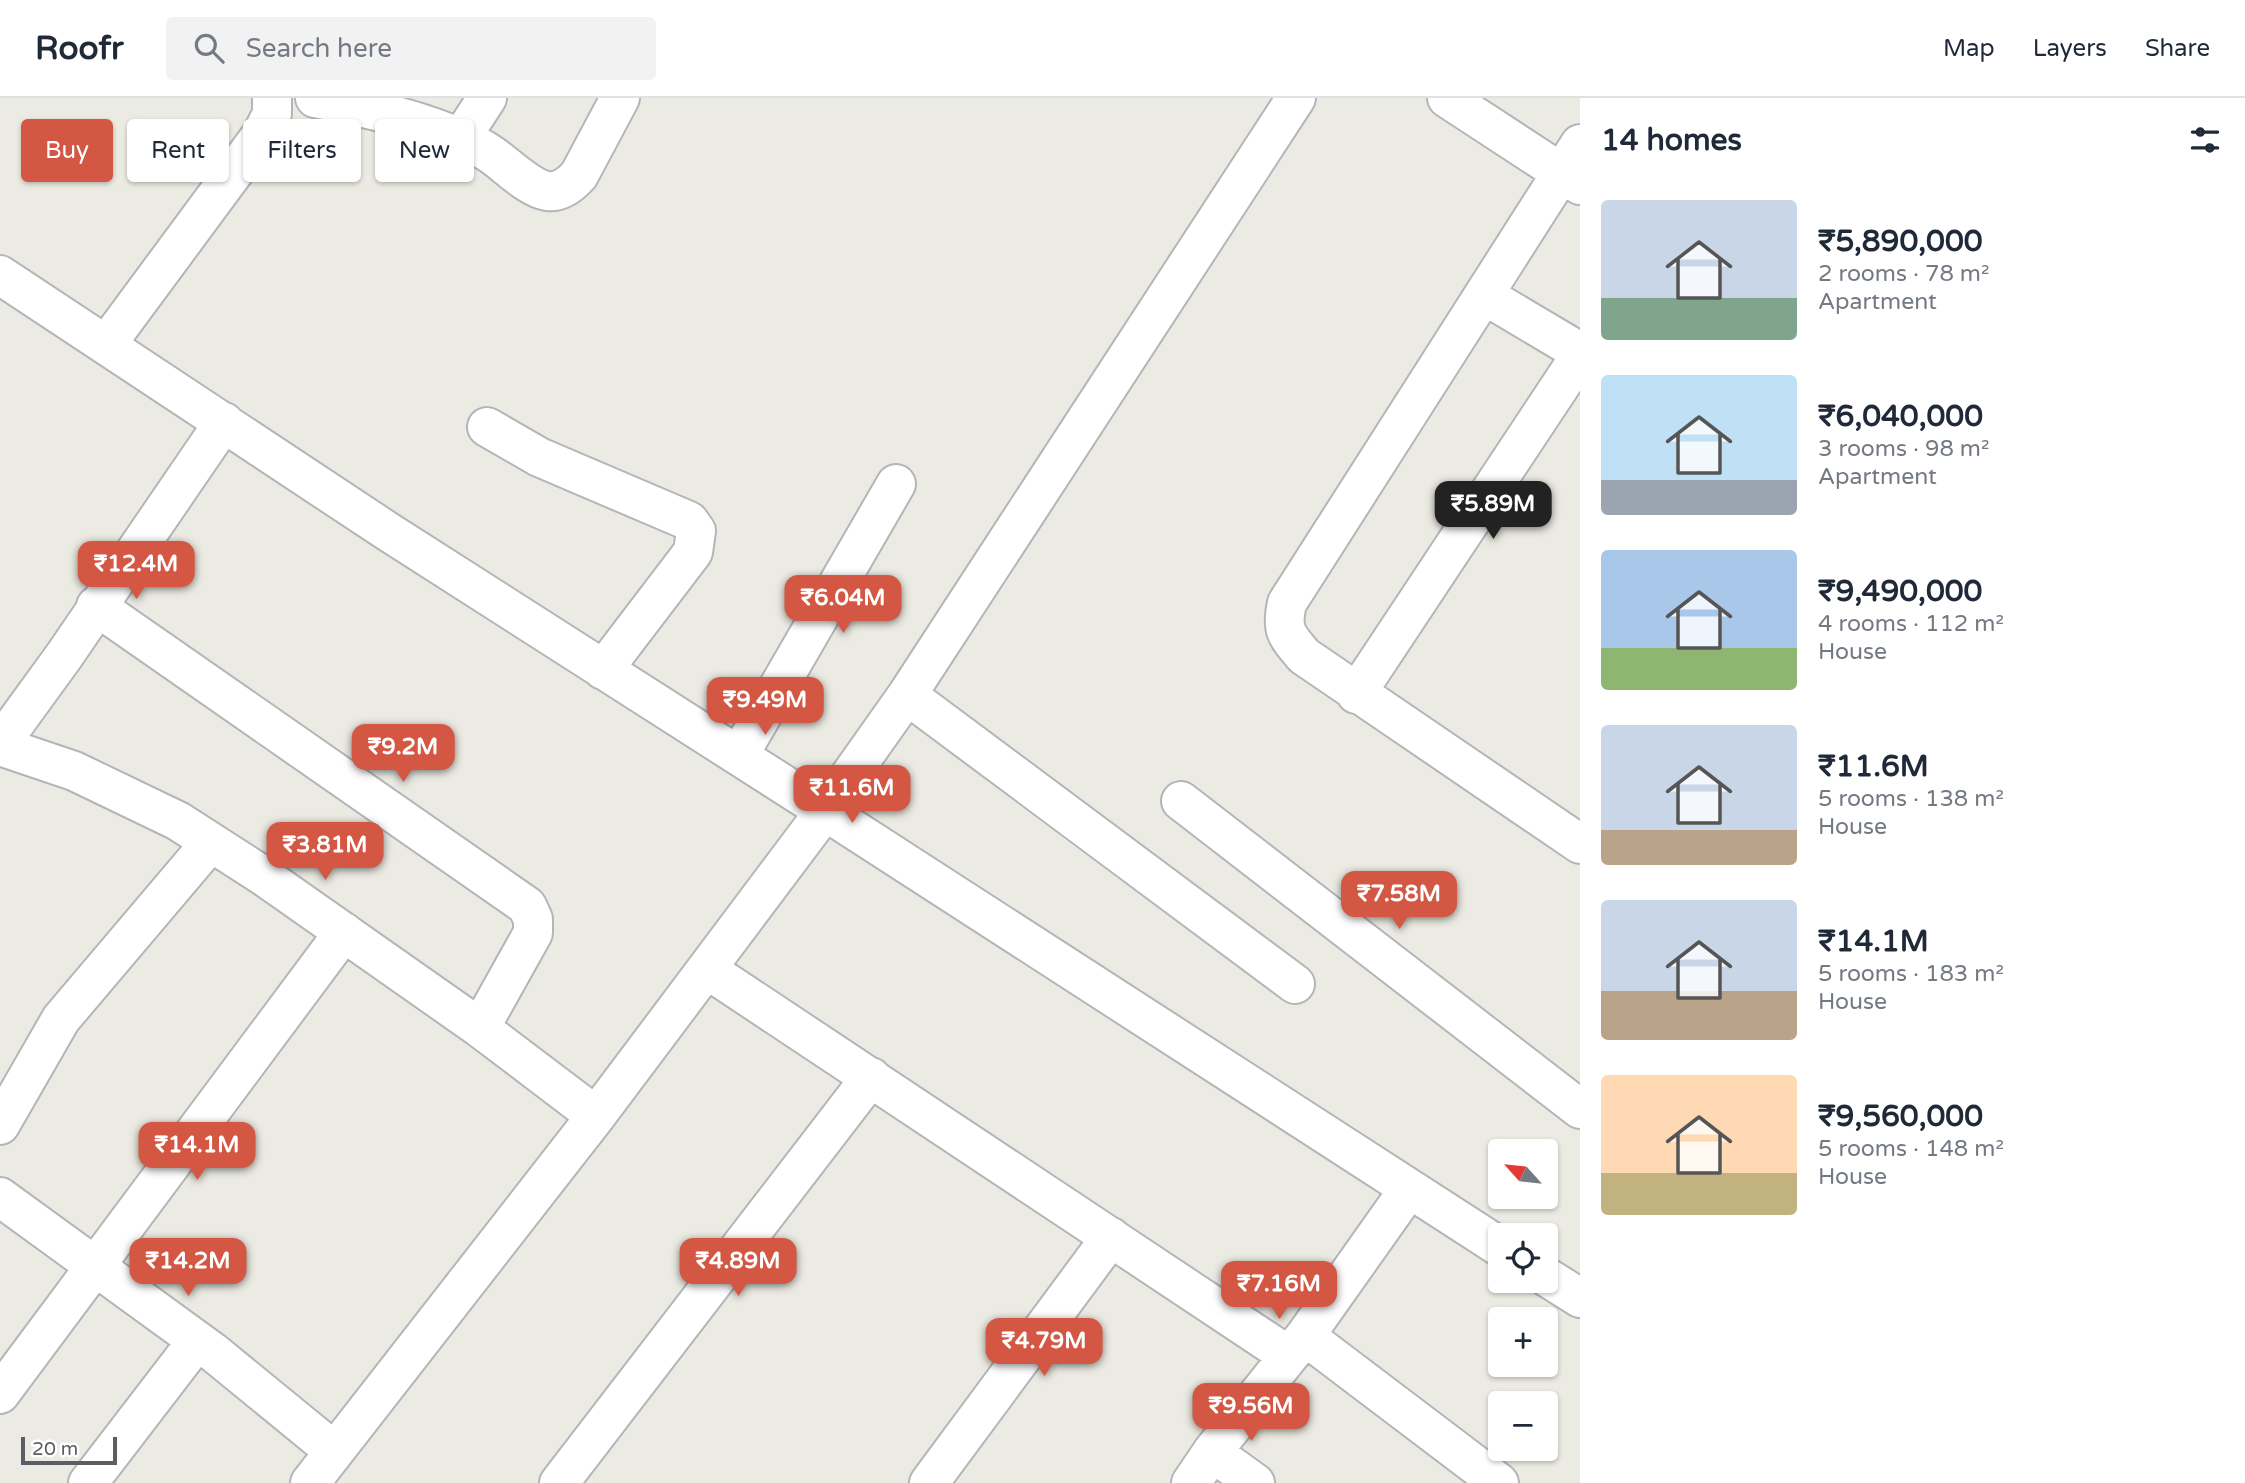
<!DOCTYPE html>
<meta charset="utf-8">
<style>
body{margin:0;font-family:"Varela Round",sans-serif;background:#f2f2f3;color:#1f2937;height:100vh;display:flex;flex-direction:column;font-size:26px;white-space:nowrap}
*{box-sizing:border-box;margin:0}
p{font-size:23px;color:#747a83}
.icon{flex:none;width:38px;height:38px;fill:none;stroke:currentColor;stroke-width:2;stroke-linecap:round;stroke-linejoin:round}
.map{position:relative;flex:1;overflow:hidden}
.sheet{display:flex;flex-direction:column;background:#fff;width:665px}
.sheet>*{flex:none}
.top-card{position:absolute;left:21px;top:21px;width:665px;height:63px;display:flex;gap:14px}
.needle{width:46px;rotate:297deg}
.tools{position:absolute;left:1488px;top:1041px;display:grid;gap:14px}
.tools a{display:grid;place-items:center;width:70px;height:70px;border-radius:7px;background:#fff;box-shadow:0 2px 5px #0004;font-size:35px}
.scale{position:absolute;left:21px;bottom:18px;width:96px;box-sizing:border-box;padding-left:7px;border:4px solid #5b5e62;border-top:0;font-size:19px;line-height:24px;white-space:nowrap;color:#5b5e62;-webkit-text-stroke:5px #fff;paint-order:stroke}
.price{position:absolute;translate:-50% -60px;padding:0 16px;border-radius:14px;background:#d35743;color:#fff;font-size:23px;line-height:46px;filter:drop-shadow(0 2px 4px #0008)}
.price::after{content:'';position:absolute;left:50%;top:42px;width:21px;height:16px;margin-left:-10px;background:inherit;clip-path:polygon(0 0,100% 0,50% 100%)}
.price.selected{background:#222;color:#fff}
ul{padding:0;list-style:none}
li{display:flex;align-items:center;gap:21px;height:175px;padding:0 21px}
li span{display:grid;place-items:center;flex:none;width:196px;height:140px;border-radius:7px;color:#555}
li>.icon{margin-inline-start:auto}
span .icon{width:84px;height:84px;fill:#fffc;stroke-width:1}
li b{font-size:30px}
h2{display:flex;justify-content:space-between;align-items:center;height:84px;padding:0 21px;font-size:30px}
.pill{padding:0 24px;border-radius:7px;background:#fff;box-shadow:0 2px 5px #0004;font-size:24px;line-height:63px}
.pill.selected{background:#d35743;color:#fff}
header{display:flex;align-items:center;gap:42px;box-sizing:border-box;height:98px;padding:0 35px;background:#fff;border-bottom:2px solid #e0e1e3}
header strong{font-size:33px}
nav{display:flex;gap:38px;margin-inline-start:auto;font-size:24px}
.search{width:490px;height:63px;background:#f2f2f3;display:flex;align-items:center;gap:18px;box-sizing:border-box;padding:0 24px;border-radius:7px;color:#747a83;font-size:26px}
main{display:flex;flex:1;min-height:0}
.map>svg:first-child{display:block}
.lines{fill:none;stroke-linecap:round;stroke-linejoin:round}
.minor-casing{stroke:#b4b5b9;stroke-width:42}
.minor{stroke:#fff;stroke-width:38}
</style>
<header>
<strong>Roofr</strong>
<div class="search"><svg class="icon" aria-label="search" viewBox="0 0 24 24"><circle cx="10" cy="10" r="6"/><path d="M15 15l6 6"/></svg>Search here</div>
<nav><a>Map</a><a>Layers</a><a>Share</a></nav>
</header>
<main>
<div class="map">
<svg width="1580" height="1385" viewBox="0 0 1580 1385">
<rect width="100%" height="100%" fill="#ecebe3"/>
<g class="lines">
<g class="minor-casing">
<path id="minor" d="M315 0C363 9 414 20 460 40 469 44 480 49 489 55 505 65 528 90 547 93 560 95 570 87 579 77L620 0
M1447 0 1580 87
M461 40 487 0
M1580 46 1287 505C1281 532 1286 537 1304 558L1580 746
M0 177 387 433 825 713 1500 1149
M1484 197 1580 254
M106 247 262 36 272 16V0
M487 329 539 359 689 423 696 433 693 454 603 572
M96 508 527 808 533 821V835L480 930
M1356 596 1580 258
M907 597 1295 886
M0 646 64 558 224 324
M0 648 74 673 178 723 262 777 480 930 596 1018
M739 657 896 386
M1181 703 1580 1011
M708 872 1289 1258
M0 1027 61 921 211 744
M0 1099 213 1254 334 1353
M1545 1178 1580 1200
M1305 1238 1499 1385
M0 1296 344 834
M1212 1354 1255 1385
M88 1385 197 1243
M310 1385 596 1018 825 713 907 597 1296 0
M559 1385 871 979
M929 1385 1111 1139
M1191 1385 1212 1354 1305 1238 1409 1091"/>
</g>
<use href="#minor" class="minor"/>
</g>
</svg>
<div class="tools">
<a><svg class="needle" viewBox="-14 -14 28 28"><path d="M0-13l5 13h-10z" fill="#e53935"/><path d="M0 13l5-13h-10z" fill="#747a83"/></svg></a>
<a><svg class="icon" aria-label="locate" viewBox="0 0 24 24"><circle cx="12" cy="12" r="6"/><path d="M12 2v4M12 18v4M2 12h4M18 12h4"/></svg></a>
<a>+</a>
<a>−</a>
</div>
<div class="scale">20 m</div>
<b class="price selected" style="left:1493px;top:443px">₹5.89M</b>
<b class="price" style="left:136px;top:503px">₹12.4M</b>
<b class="price" style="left:843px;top:537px">₹6.04M</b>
<b class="price" style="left:765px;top:639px">₹9.49M</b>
<b class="price" style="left:403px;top:686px">₹9.2M</b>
<b class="price" style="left:852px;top:727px">₹11.6M</b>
<b class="price" style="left:325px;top:784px">₹3.81M</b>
<b class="price" style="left:1399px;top:833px">₹7.58M</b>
<b class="price" style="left:197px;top:1084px">₹14.1M</b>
<b class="price" style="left:188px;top:1200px">₹14.2M</b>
<b class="price" style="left:738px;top:1200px">₹4.89M</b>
<b class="price" style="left:1279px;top:1223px">₹7.16M</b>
<b class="price" style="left:1044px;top:1280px">₹4.79M</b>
<b class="price" style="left:1251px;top:1345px">₹9.56M</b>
<div class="top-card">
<a class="pill selected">Buy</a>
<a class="pill">Rent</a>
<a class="pill">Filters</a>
<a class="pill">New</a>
</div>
</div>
<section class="sheet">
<h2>14 homes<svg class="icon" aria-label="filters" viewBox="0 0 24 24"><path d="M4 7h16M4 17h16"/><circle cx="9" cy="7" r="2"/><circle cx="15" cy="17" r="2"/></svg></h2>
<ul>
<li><span style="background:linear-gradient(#c9d6e8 70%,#7fa58c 0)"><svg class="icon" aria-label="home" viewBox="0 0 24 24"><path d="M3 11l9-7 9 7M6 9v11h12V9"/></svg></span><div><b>₹5,890,000</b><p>2 rooms · 78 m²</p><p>Apartment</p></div></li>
<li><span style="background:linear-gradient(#bfe0f5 75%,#9aa5b1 0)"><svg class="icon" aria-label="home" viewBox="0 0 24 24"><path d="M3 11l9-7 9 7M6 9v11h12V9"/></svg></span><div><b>₹6,040,000</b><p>3 rooms · 98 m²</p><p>Apartment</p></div></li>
<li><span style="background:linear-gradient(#a9c7e8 70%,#8fb573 0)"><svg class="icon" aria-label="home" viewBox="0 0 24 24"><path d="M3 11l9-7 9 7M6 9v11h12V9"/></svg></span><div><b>₹9,490,000</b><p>4 rooms · 112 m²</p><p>House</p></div></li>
<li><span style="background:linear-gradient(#c9d6e8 75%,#b9a48a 0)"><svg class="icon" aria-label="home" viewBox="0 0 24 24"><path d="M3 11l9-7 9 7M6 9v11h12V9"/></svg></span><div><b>₹11.6M</b><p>5 rooms · 138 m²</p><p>House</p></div></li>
<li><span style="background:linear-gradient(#c9d6e8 65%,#b9a48a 0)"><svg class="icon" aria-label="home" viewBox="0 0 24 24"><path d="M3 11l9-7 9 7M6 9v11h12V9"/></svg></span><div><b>₹14.1M</b><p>5 rooms · 183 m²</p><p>House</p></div></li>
<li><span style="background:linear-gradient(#ffd9b3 70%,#c2b280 0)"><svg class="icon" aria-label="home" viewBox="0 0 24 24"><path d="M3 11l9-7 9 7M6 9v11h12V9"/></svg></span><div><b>₹9,560,000</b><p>5 rooms · 148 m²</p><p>House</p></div></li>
</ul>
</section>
</main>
